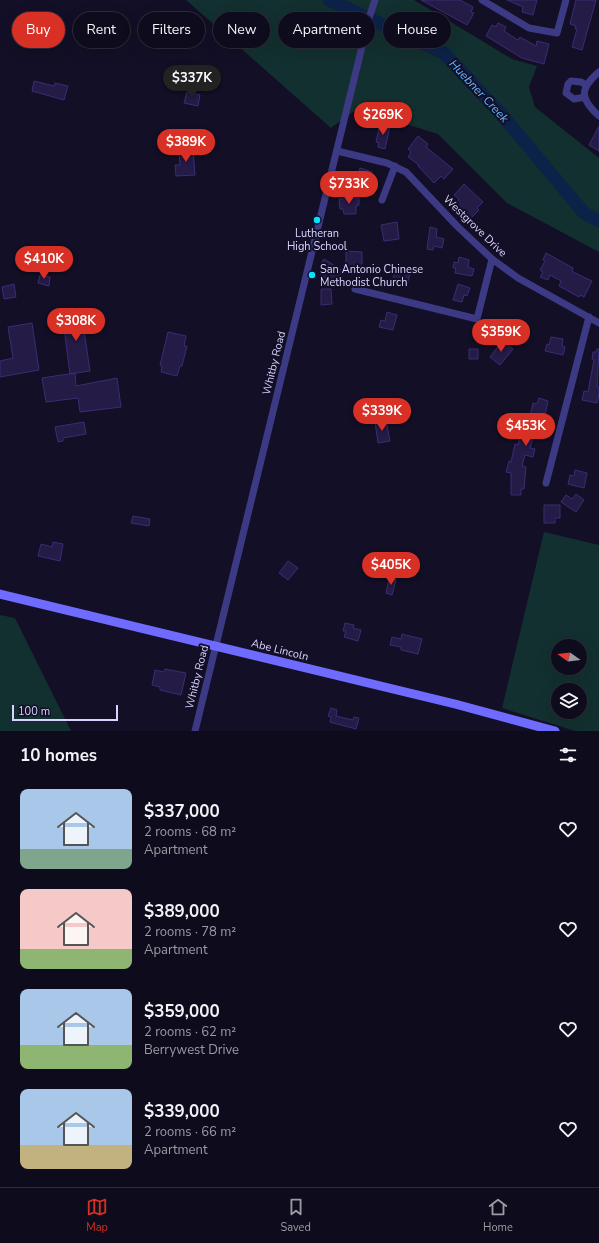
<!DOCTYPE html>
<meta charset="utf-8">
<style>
body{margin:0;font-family:"Nunito Sans",sans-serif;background:#1c1929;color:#f1f3f6;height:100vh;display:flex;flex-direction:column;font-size:15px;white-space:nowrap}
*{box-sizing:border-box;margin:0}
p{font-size:13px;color:#9b9ba3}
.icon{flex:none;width:22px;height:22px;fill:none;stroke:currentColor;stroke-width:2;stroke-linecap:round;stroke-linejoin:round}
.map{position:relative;height:731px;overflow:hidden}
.details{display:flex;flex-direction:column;background:#0e0b1c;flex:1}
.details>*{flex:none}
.guide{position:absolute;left:12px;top:12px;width:575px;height:36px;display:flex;gap:8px}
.needle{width:26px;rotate:284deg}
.fabs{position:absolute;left:551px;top:639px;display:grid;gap:8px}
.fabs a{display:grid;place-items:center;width:36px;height:36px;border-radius:50%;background:#0e0b1c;box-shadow:0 4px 16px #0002,0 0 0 1px #2e2b3b;font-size:20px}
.scale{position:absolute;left:12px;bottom:10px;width:106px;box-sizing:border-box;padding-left:4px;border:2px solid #d9d4ff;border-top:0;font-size:11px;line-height:14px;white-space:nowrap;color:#d9d4ff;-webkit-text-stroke:3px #130f26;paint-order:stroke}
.price{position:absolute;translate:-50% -34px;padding:0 9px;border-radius:14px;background:#d93025;color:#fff;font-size:13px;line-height:26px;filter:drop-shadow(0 1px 2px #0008)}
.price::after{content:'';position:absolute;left:50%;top:24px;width:12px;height:9px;margin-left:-6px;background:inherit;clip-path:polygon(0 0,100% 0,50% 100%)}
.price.active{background:#222;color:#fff}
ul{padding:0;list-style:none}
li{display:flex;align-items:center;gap:12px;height:100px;padding:0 20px}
li span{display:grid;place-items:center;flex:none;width:112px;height:80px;border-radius:8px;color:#555}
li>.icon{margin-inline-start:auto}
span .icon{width:48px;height:48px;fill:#fffc;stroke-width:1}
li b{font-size:17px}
h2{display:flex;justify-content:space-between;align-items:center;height:48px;padding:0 20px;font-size:17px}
.tag{padding:0 14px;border-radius:18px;background:#0e0b1c;box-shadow:0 4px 16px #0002,0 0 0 1px #2e2b3b;font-size:14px;line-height:36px}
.tag.active{background:#d93025;color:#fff}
.tab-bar{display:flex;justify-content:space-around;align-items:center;height:56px;border-top:1px solid #2e2b3b;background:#0e0b1c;font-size:11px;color:#9b9ba3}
.tab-bar a{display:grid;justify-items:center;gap:2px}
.tab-bar .active{color:#d93025}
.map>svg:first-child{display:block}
.green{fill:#12302f;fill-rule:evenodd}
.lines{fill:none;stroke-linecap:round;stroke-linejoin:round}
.river{stroke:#0c2248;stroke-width:13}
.building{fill:#241b47;stroke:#3b2d73}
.street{stroke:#3d3a85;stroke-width:7}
.secondary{stroke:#6f6bff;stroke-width:9}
.poi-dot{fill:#00e5ff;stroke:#130f26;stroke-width:1.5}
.labels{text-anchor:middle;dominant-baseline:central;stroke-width:4;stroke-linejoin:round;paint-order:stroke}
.street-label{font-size:11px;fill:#d9d4ff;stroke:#130f26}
.poi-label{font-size:11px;fill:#d9d4ff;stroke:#130f26}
.water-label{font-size:12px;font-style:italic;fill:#62b6ff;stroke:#130f26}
</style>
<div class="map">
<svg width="599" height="731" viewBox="0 0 599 731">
<rect width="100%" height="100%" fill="#130f26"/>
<path class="green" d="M186 0H414L512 59 537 66 529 87 535 107 599 158V252L507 203 438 134 357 109 331 128Z
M544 532 599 545V731H575L502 708ZM558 646H580V668H558ZM558 690H580V712H558Z
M0 615 15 618 71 731H0Z"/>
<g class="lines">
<path class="river" d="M329 0 444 53 502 115 584 213 599 221"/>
</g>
<path class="building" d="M421 0H460L473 7 471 12 474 13 467 25Z
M507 0H537L533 15 522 12 523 7Z
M576 0H596L582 50 572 47 577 29H575L576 26 570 24Z
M498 23 506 27 504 31 518 40 520 37 536 46 537 41 549 44 544 64 522 58 486 36 492 25 496 27Z
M34 81 54 86 55 83 68 86 64 100 32 91Z
M187 92 200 95 198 106 184 103Z
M380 124 390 126 385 149 378 147 379 143 376 142Z
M599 126V151L589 145Z
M418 136 428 144 426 147 453 169 444 179 441 176 434 183 418 166 419 165 408 157 411 152 408 149Z
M193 149 195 175 176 176 175 165H180L179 150Z
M360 168 372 172 370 181 367 180 366 186 356 183Z
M464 184 483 202 477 208 479 210 469 220 454 205 459 199 454 195Z
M359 198V205L356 206V214H344L343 209H340L339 199Z
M397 222 399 239 384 241 381 225Z
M430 227 437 229 436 237 444 239 442 248 434 246 433 250 427 249Z
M346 251 362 252V264H357V269H346Z
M546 253 573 268 572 271 575 273 592 281 584 297 580 295 579 297 559 286 561 281 550 275 548 280 540 277 543 272 540 270 545 261 543 260Z
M459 257 469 260 468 267 474 269 472 276 455 273 456 268H453L454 262 458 263Z
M324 259 343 271 335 284 321 275 325 268 320 265Z
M397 265 411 269 408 282 399 279 398 283 392 282Z
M40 275 50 277 49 286 38 283Z
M14 284 16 297 4 299 2 287Z
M458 284 470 288 467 296 464 295 462 302 453 300Z
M321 289H331L332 304 321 305Z
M81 310 90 371 70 374 62 313Z
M387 312 397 315 393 330 379 327 381 320 385 321Z
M32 323 39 370 0 377V361L13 358 8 327Z
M168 332 186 336 184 346H187L182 366H180L177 376 161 372 162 366 160 365Z
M551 337 563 339 562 346 565 347 563 355 545 351 547 344 549 345Z
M502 341 513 349 500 365 490 357Z
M469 349H478V359H469Z
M597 349H599L597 387H599V394L597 403 582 400 584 391 588 392 594 360 592 359 593 352H596Z
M75 373 76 386 117 378 121 407 80 412 78 398 46 402 42 378Z
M539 398 548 401 541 435 534 434 530 448 535 449 533 457 525 455 522 466 526 467 524 489H521V495H511V473L506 472 509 461 511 462 515 444 518 445 520 438 525 439 533 403 537 404Z
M386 420 390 441 378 443 375 422Z
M84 422 86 434 63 438V441L58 442 55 427Z
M575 470 587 473 584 488 568 484 570 475 574 476Z
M576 494 584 500 576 512 561 502 566 495 572 499Z
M544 505H560V518H555V523H544Z
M133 516 150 519 149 526 131 523Z
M53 542 63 544 60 561 38 556 41 544 52 547Z
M288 561 298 568 288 580 279 573Z
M389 578 396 580 392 595 386 593Z
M345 623 354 625 353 628 361 630 358 641 344 637 346 631H343Z
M402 634 422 639 418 654 401 650V647L390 645 392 637 401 639Z
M165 669 186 673 181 695 160 690V687L152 685 155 670 164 672Z
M331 708 337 710 336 716 353 720 354 717 359 718 356 729 330 722 331 717 328 716Z"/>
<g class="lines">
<path class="street" d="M482 0 529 28 557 33 566 0
M599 72C580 88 579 98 599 116
M585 97 574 99 566 93 568 84 571 81 581 82 586 85
M337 151 387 163 406 172 457 226 492 259 518 278 599 323
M382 200 395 166
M355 289 477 319 492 259
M546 483 589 317
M195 731 369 18 375 0"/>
<path class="secondary" d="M0 594 455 704 555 731"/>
</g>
<g class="poi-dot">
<circle cx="317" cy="220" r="4"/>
<circle cx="312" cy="275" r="4"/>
</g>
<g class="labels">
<g class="street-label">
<text transform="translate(475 226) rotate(44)">Westgrove Drive</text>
<text transform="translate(274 363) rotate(-76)">Whitby Road</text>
<text transform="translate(280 650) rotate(14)">Abe Lincoln</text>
<text transform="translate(197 677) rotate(-76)">Whitby Road</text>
</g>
<g class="poi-label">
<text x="317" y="233">Lutheran<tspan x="317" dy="13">High School</tspan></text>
<text x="320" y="269" text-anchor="start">San Antonio Chinese<tspan x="320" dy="13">Methodist Church</tspan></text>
</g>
<g class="water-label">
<text transform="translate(479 91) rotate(47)">Huebner Creek</text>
</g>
</g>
</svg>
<div class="fabs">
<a><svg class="needle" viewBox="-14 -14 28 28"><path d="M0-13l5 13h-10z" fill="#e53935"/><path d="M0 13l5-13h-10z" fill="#9b9ba3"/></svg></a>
<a><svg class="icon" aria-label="layers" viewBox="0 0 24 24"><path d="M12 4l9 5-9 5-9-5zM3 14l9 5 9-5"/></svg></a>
</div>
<div class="scale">100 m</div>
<b class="price active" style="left:192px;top:99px">$337K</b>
<b class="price" style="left:383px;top:136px">$269K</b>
<b class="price" style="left:186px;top:163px">$389K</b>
<b class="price" style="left:349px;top:205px">$733K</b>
<b class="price" style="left:44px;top:280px">$410K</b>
<b class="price" style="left:76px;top:342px">$308K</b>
<b class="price" style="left:501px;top:353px">$359K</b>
<b class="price" style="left:382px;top:432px">$339K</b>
<b class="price" style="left:526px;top:447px">$453K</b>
<b class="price" style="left:391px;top:586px">$405K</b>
<div class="guide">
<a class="tag active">Buy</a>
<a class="tag">Rent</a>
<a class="tag">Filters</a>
<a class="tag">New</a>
<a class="tag">Apartment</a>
<a class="tag">House</a>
</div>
</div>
<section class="details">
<h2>10 homes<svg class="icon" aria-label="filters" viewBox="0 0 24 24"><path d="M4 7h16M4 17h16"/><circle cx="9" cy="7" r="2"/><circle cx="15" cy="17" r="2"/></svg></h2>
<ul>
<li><span style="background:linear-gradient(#a9c7e8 75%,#7fa58c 0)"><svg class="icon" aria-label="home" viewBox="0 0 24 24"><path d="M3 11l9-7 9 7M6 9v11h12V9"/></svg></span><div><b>$337,000</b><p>2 rooms · 68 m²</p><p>Apartment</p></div><svg class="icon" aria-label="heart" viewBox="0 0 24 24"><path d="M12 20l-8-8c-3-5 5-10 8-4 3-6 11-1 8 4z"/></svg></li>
<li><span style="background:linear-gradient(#f6c9c9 75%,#8fb573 0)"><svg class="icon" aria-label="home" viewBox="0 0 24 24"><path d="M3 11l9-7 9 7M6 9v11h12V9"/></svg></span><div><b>$389,000</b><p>2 rooms · 78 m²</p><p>Apartment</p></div><svg class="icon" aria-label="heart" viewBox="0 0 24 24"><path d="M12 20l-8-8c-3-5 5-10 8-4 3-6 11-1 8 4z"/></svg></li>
<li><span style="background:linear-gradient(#a9c7e8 70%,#8fb573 0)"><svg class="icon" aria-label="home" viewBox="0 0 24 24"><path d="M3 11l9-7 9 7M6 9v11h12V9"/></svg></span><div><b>$359,000</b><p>2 rooms · 62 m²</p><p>Berrywest Drive</p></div><svg class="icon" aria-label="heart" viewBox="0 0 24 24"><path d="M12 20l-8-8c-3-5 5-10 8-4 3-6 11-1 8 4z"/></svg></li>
<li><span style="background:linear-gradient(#a9c7e8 70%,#c2b280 0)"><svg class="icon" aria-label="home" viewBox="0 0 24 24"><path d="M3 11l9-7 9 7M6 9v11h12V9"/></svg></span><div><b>$339,000</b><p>2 rooms · 66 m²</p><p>Apartment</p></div><svg class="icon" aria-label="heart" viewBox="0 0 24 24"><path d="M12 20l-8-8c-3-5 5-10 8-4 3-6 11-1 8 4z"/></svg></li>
</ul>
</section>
<nav class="tab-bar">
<a class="active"><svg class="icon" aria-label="map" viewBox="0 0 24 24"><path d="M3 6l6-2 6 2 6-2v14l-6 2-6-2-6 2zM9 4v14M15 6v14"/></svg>Map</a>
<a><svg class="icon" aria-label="saved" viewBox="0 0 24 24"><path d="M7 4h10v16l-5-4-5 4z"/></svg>Saved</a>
<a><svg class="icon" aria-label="home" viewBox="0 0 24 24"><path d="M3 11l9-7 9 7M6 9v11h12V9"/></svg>Home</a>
</nav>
